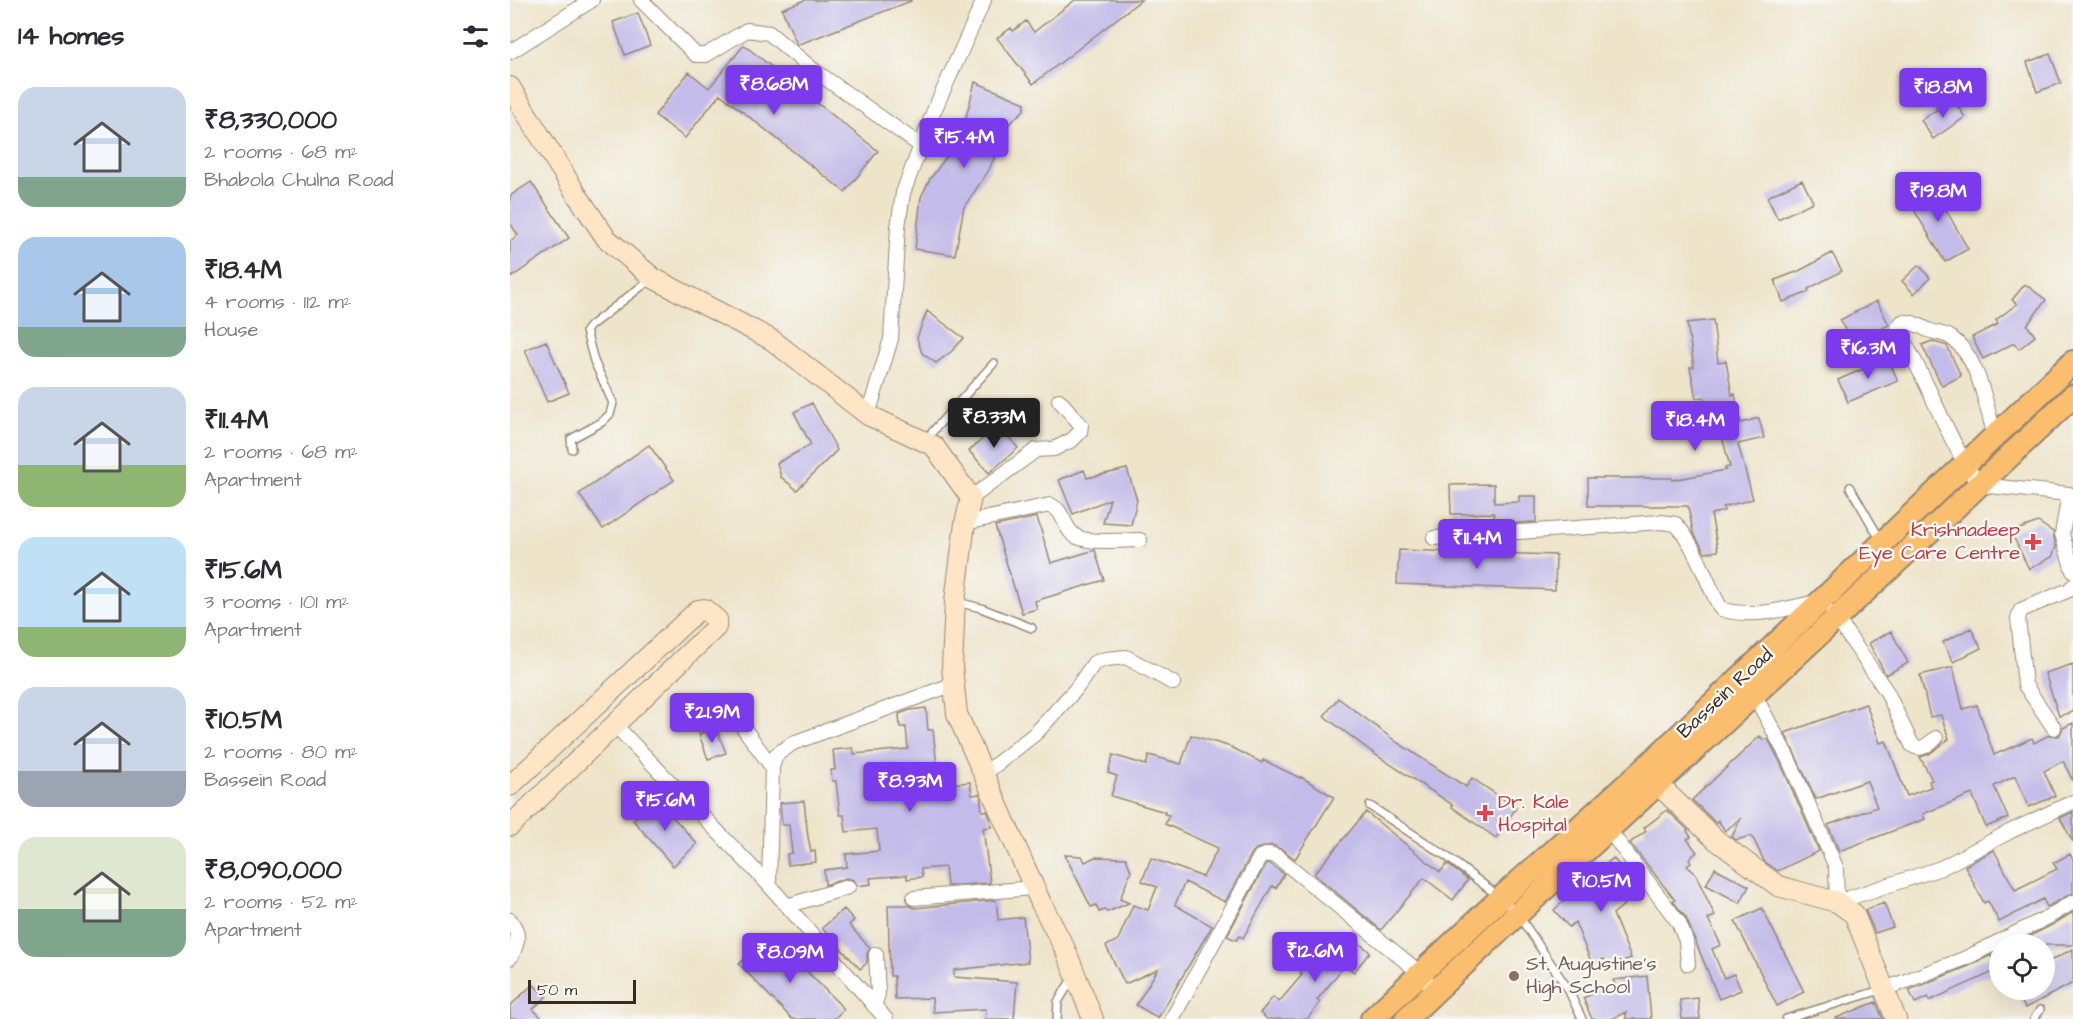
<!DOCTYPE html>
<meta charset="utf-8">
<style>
body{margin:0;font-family:"Architects Daughter",sans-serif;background:#f2f2f3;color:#2b2b33;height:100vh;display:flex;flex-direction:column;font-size:22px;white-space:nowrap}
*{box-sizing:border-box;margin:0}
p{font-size:20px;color:#7c7c81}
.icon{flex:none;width:33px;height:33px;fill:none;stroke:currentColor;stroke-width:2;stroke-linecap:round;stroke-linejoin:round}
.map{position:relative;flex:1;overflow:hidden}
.side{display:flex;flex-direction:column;background:#fff;width:510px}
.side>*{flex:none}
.fabs{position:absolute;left:1479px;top:934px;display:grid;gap:12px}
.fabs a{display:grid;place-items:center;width:66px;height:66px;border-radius:50%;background:#fff;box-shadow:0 6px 24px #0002;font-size:30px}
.scale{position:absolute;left:18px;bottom:15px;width:108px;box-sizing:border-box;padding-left:6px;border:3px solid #3b2a1e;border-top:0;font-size:16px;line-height:21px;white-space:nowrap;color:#3b2a1e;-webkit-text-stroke:4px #f6f6f2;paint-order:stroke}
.price{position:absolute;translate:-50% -51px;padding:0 14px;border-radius:6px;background:#7c3aed;color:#fff;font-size:20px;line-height:39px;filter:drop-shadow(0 2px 3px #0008)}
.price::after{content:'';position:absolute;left:50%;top:36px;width:18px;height:14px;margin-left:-9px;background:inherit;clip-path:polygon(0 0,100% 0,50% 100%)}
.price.active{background:#222;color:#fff}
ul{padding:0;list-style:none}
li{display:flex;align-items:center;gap:18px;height:150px;padding:0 18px}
li span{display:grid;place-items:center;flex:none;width:168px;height:120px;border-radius:18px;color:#555}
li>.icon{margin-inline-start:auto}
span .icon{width:72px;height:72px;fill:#fffc;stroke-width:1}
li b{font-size:26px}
h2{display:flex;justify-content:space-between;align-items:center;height:72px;padding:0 18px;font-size:26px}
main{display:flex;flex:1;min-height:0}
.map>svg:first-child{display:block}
.building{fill:#c3bbe9}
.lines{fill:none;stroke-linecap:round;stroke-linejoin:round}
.lane-casing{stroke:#948774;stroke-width:10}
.street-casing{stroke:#948774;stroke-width:16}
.secondary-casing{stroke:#948774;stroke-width:22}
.primary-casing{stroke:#948774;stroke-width:26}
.lane{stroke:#fff;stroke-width:7}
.street{stroke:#fff;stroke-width:14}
.secondary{stroke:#fde5c5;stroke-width:20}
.primary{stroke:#fbbe6e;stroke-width:22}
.health-dot{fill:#e0444e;stroke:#f6f6f2;stroke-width:2}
.education-dot{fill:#8d6e63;stroke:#f6f6f2;stroke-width:2}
.labels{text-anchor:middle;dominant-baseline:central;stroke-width:5;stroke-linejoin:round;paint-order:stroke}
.health-label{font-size:20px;fill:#be3a42;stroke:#f6f6f2;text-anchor:end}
.street-label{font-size:20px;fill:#3b2a1e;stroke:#f6f6f2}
.education-label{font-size:20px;fill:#785e54;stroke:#f6f6f2;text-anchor:start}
</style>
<main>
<section class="side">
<h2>14 homes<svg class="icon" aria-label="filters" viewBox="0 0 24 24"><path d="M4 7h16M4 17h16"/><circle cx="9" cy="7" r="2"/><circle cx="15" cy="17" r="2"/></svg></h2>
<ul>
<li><span style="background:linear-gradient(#c9d6e8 75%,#7fa58c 0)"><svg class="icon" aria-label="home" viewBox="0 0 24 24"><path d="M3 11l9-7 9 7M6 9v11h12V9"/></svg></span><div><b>₹8,330,000</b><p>2 rooms · 68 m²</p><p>Bhabola Chulna Road</p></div></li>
<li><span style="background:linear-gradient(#a9c7e8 75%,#7fa58c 0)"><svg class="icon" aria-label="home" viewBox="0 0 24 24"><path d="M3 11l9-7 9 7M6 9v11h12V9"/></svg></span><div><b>₹18.4M</b><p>4 rooms · 112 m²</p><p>House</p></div></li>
<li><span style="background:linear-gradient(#c9d6e8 65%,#8fb573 0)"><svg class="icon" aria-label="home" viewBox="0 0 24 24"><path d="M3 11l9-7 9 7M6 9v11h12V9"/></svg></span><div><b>₹11.4M</b><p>2 rooms · 68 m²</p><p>Apartment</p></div></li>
<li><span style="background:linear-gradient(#bfe0f5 75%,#8fb573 0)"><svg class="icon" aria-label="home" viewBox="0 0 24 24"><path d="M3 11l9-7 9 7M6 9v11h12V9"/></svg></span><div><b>₹15.6M</b><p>3 rooms · 101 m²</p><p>Apartment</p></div></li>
<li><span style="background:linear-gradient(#c9d6e8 70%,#9aa5b1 0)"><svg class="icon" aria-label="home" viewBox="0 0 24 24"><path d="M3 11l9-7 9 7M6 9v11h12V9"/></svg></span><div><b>₹10.5M</b><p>2 rooms · 80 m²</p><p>Bassein Road</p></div></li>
<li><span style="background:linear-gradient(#dfe7d0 60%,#7fa58c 0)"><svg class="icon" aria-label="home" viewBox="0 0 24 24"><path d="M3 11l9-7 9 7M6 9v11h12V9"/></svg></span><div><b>₹8,090,000</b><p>2 rooms · 52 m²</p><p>Apartment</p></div></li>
</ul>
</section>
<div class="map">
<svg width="1563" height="1019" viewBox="0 0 1563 1019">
<rect width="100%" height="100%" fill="#f6f6f2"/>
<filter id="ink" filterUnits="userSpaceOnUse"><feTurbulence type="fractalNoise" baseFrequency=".0167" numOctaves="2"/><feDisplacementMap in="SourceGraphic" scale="12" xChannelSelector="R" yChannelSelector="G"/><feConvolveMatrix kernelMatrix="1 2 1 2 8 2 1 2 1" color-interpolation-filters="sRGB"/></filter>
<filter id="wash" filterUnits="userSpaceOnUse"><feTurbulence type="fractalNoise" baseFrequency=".008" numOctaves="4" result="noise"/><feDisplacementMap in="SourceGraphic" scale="24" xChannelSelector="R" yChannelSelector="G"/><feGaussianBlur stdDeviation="1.35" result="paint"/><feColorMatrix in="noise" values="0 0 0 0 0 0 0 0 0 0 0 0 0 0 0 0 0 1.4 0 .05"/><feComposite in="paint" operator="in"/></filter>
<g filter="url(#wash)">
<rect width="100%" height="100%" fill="#eee4ca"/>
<g id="blocks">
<path class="building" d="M295 0H401V1L287 45 272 9Z
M565 0H631L523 84 487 38 501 28 503 31 516 21 524 32Z
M128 13 140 45 115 55 103 22Z
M234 45 368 151 335 192 210 94 175 138 145 115 179 72 199 88Z
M1540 54 1551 83 1527 92 1517 62Z
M465 82 515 103 514 110 498 125 479 170 454 207 445 255 405 249 411 197 420 179 451 137Z
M1443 99 1455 117 1423 139 1411 120Z
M1292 180 1303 202 1268 219 1257 197Z
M21 182 59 238 0 278V241L8 235 0 223V196Z
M1421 183 1458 249 1435 262 1397 198Z
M1322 253 1332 271 1298 289 1299 292 1273 302 1265 280 1289 271Z
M1409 265 1420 278 1404 294 1392 281Z
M1515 284 1536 300 1517 325 1525 336 1509 349 1504 343 1473 359 1462 337 1488 324 1486 320 1507 304 1502 300Z
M1367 301 1379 325 1342 343 1330 320Z
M417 311 454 338 442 351 426 363 412 353 407 338Z
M1203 320 1208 362 1216 361 1222 395 1225 394 1231 423 1249 418 1254 438 1228 444 1243 499 1213 507 1214 511 1201 514 1208 551 1195 553 1183 532 1178 506H1078V478H1162V480L1216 470 1215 468 1220 467 1207 417 1199 419 1194 397 1186 398 1180 367H1184L1177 323Z
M36 341 59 393 37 402 15 350Z
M1422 341 1437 346 1451 376 1432 386 1412 345Z
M1378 358 1388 381 1338 402 1328 380Z
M302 403 327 450 287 490 271 477 267 463 301 445 284 412Z
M488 425 508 448 479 473 459 451Z
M139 445 164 480 93 529 69 494Z
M617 469 627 500 621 525 593 523 600 499 563 514 549 480 574 470 577 478Z
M984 484V503L1009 502V496H1026V522L990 524V519H984V513L941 514 940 485Z
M527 517 541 563 585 550 594 580 525 601 527 609 512 613 485 526Z
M1528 522 1543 532 1546 547 1542 557 1519 569 1501 532Z
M889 550 1046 555 1045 590 887 584Z
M1461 628 1471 648 1443 662 1433 642Z
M1381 631 1398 663 1376 675 1359 643Z
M1563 664V712L1549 716 1535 673Z
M1443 667 1453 709 1467 705 1484 755 1522 738 1524 743 1539 735 1549 736 1553 728 1563 723V781L1553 761 1534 771 1545 796 1519 807 1505 776 1484 786 1498 818 1476 827 1462 794 1413 814 1415 819 1329 851 1318 825 1367 807 1357 781 1306 799 1275 733 1356 704 1370 743 1376 741 1397 796 1421 787 1419 781 1422 780 1410 757 1419 754 1439 739 1431 715 1420 717 1410 675Z
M828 698 888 743 956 787 962 778 1006 808 986 838 942 807 943 805 866 755 814 716Z
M416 708 418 730H423L429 785 460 782 462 795 470 794 472 811H477L480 818 481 827 473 828 480 883 437 886 435 867 411 869 412 877 397 879V875L360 878 361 884 347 886 344 880 336 878 315 885 314 870 337 867 336 854 369 851 367 829 336 832 334 815H330L326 781H322L321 770H325L323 750 343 748 344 754 398 749 396 727H390L389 714 400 710Z
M206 728 216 753 198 759 189 734Z
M681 735 721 747 752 763 753 760 790 778 791 777 824 797 785 859 773 850 762 845 746 849 742 853 715 902 675 882 665 905 702 926 648 1018 626 1005 648 969 615 984 596 946 608 940 623 905 638 910 647 887 632 881 641 858 693 877 708 848 655 824 659 815 654 814 655 812 601 796 607 776 598 773 603 755 636 765 639 755 671 764Z
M1250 736 1254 740 1258 739 1270 762 1309 851 1268 871 1254 861 1242 836 1226 840 1222 837 1231 818 1215 831 1208 820 1206 823 1182 800Z
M147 799 187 844 163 866 123 820Z
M294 801 298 837 301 852 305 851 306 862 278 865 277 854 282 853 279 825H272L270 803Z
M1157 810 1178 830 1177 831 1181 837 1177 839 1187 852 1179 859 1181 863 1177 866 1185 873 1205 916 1198 919 1211 945 1202 949 1214 978 1224 974 1231 990 1209 999 1176 918 1163 901 1165 900 1120 843 1136 831 1134 828Z
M856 812 930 872 937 864 958 880 943 900 914 878 871 930 804 874Z
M1563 812V842L1550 818Z
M1484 850 1505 890 1547 869 1543 863 1560 854 1563 860V893L1537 907 1533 899 1489 922 1478 901 1474 903 1455 866Z
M555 855 572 856 575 862 585 857 616 858 621 871 610 899 619 903 597 912 595 910 589 912 586 905 581 907Z
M1103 858 1114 871 1117 869 1128 883 1123 887 1128 893 1103 914 1121 958 1098 967 1094 959 1082 964 1065 922 1059 927 1044 910Z
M759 863 774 874 766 888 762 886 733 938 730 936 726 940 717 936 756 864Z
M1205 868 1239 886 1230 903 1196 885Z
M486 900 488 920 513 917 518 962 444 970V977L507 982 504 1019H475L476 1009 423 1012 422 998 385 999 384 976H380L378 905H398L405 908Z
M1374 903 1383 927 1365 933 1355 910Z
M1252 908 1294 992 1267 1006 1225 921Z
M334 909 344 920 339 925 360 948 357 954V963L350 969 312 928Z
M1563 912V945H1502L1542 925Z
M839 935 860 952 844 972 835 965 807 1000 810 1003 797 1019H757L750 1013 763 997 769 1002 792 975 790 973 805 954 816 963Z
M252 942 260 950 268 942 334 1009 324 1019H282L229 964Z
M1563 949V983L1515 1008 1505 990H1534V964Z
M1481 955 1488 970 1419 1001 1418 997 1405 1003 1399 990 1459 966Z
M1137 976 1141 1019H1116V1012L1101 1019H1082L1073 998 1105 984 1103 980Z
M23 984 36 997 23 1009 33 1019H0V1006Z
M1188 998 1190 1019H1172L1170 1000Z
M1366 1002 1373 1019H1326V1018Z"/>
</g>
</g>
<g filter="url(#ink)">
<use href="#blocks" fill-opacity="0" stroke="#948774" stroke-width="1.5"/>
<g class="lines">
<g class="lane-casing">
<path id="lane" d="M416 439 484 363
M62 449 61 439 92 422 100 414 103 403 84 361 76 331 80 326 141 279
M1340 487 1370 539
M447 602 471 608 522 628
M860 806 936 856 991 898 1007 913 1058 989 1072 1019
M547 1019 548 1002 563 977
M1276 1019 1374 989
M1524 1019 1530 1010"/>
</g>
<g class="street-casing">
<path id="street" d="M131 0 186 55H196L237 30 259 33 301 68 411 146
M0 52 82 0
M358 415 381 339 388 227 393 193 423 113 474 0
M1485 437C1476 406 1469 356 1440 337 1433 333 1425 333 1418 330 1410 326 1402 321 1392 322L1388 328 1389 333C1419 381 1436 438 1469 485L1559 494 1563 496
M1559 494 1552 534 1563 571
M461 498 526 450 544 449 562 440 570 432 571 425 549 400
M455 523 540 505C555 510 553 530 567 537 582 544 614 540 630 540
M924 538 1151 522 1166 524C1187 548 1196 582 1211 609 1242 619 1276 609 1306 602
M1323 613 1377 692 1402 745C1412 752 1418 744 1426 738
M1244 694 1278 758 1326 867 1327 902 1431 868 1501 831 1563 802
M216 704 262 767
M105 725 259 885 376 1019
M1544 728 1515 685 1508 618 1511 610 1559 590 1563 586
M474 774 526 733 566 689 584 663 596 659 616 657 663 683
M1098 829 1169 923 1176 941 1178 964
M259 885 262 767 266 755 283 743 444 684
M404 898 524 888
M277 906 338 887
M0 920C11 934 8 944 0 958
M1375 989 1456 958 1538 917 1563 902
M364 1006 368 994 366 954
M662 1019 750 857 759 854 768 857 910 973 925 991"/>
</g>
<g class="secondary-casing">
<path id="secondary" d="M0 87 65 192 96 238 143 278 262 340 358 415 424 446 461 498 455 523 445 601 442 667 447 714 531 903 555 949 583 1019
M1137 774 1206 840 1268 886 1327 902 1344 914 1386 1019
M0 786 188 610 194 609 207 620 206 627 0 826"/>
</g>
<g class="primary-casing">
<path id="primary" d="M862 1019 991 898 1133 770 1563 362
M896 1019C1117 809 1343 606 1563 396"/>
</g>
<use href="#lane" class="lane"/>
<use href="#street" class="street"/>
<use href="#secondary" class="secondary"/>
<use href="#primary" class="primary"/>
</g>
</g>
<g class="health-dot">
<path d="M1520 533h6v6h6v6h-6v6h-6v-6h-6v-6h6z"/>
<path d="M972 804h6v6h6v6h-6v6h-6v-6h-6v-6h6z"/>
</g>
<circle class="education-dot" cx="1004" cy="976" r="6"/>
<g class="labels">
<g class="health-label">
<text x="1510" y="530">Krishnadeep<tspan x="1510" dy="23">Eye Care Centre</tspan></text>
<text x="988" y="802" text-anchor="start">Dr. Kale<tspan x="988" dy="23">Hospital</tspan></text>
</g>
<g class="street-label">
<text transform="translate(1215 693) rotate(-43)">Bassein Road</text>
</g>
<g class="education-label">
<text x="1016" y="964">St. Augustine's<tspan x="1016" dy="23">High School</tspan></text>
</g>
</g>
</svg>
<div class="fabs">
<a><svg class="icon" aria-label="locate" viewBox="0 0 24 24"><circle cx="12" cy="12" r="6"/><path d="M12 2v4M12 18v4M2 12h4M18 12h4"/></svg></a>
</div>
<div class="scale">50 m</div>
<b class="price" style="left:264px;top:116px">₹8.68M</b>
<b class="price" style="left:1433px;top:119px">₹18.8M</b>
<b class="price" style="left:454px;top:169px">₹15.4M</b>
<b class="price" style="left:1428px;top:223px">₹19.8M</b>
<b class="price" style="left:1358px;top:380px">₹16.3M</b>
<b class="price active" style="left:484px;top:449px">₹8.33M</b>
<b class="price" style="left:1185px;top:452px">₹18.4M</b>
<b class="price" style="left:967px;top:570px">₹11.4M</b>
<b class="price" style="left:202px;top:744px">₹21.9M</b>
<b class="price" style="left:400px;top:813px">₹8.93M</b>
<b class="price" style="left:155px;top:832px">₹15.6M</b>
<b class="price" style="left:1091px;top:913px">₹10.5M</b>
<b class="price" style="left:805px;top:983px">₹12.6M</b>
<b class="price" style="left:280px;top:984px">₹8.09M</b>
</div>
</main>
